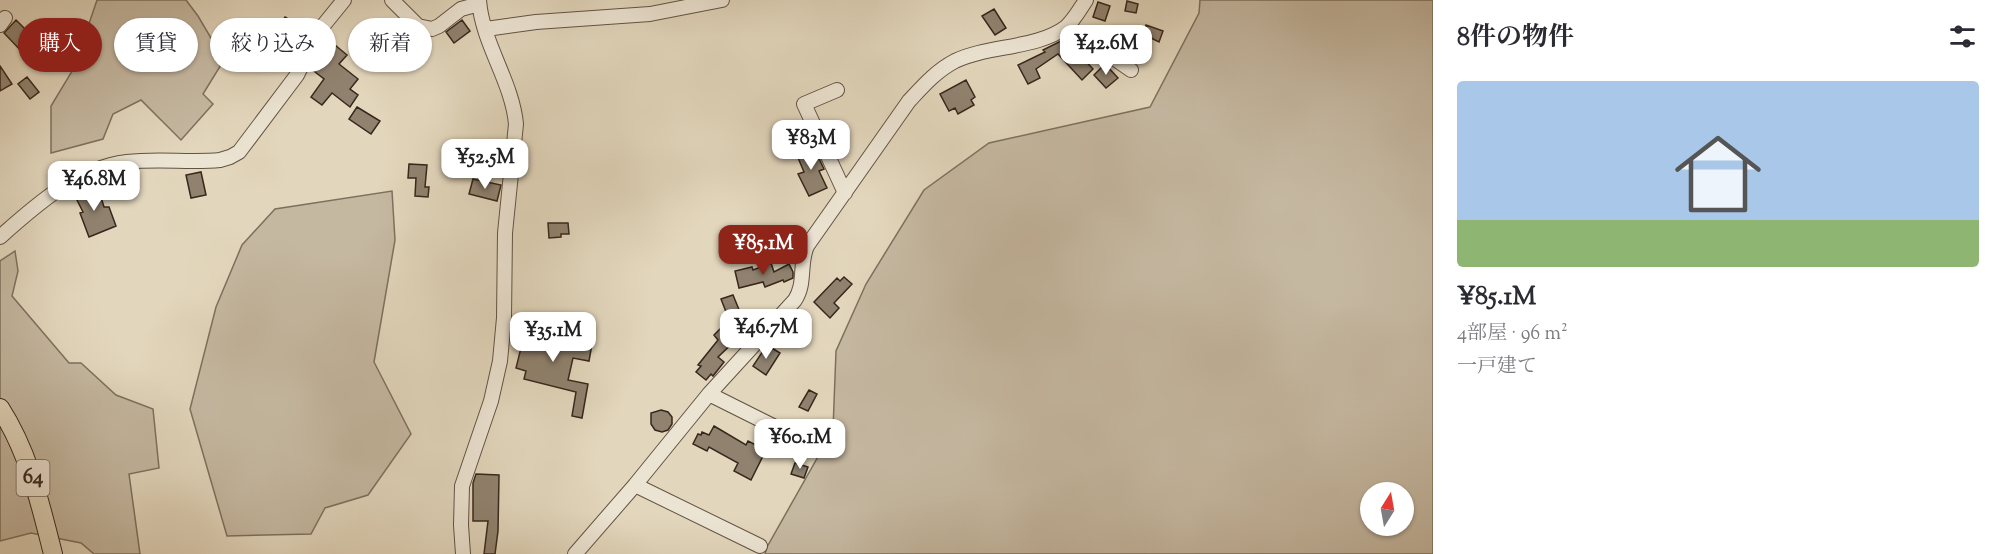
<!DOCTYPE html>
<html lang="ja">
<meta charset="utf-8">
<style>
body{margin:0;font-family:"Sorts Mill Goudy","Noto Serif JP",serif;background:#f7f7f7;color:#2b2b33;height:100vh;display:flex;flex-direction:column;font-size:22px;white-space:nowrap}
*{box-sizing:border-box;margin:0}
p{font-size:20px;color:#7c7c81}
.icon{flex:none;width:33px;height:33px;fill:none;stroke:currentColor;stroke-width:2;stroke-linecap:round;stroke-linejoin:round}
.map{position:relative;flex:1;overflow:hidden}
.side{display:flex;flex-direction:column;background:#fff;width:570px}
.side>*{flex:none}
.guide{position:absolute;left:18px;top:18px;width:570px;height:54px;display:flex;gap:12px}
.needle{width:39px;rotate:11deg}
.tools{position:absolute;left:1360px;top:482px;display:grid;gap:12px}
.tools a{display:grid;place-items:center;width:54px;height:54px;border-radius:50%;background:#fff;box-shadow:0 2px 4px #0004;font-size:30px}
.price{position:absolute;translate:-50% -51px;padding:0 14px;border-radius:12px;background:#fff;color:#222;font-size:20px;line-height:39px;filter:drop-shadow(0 2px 3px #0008)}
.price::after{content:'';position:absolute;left:50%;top:36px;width:18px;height:14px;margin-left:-9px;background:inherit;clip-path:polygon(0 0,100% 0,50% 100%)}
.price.current{background:#8f2418;color:#fff}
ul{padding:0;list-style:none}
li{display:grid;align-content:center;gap:12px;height:318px;padding:0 24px}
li+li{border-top:2px solid #e1e1e2}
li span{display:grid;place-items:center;height:186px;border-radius:6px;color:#555}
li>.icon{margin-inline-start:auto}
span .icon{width:108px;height:108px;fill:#fffc;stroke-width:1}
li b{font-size:26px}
h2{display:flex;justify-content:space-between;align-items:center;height:72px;padding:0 24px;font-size:26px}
.chip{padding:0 21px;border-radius:27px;background:#fff;box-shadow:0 2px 4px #0004;font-size:21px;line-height:54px}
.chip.current{background:#8f2418;color:#fff}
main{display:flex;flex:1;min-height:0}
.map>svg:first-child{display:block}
.green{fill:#c5b8a1;stroke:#7e705e;stroke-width:1.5;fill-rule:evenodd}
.building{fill:#90826f;stroke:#37271c;stroke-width:1.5}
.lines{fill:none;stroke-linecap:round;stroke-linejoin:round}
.minor-casing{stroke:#625344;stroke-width:16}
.major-casing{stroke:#37271c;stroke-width:20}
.minor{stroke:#ece4d3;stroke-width:14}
.major{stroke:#e2d6bc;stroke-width:18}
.labels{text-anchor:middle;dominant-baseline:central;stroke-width:5;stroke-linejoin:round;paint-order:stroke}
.shield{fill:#ece4d3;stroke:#6d6053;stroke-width:1.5}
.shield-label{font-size:21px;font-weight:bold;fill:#37271c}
</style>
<main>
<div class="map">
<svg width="1433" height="554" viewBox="0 0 1433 554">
<rect width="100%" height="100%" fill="#e2d6bc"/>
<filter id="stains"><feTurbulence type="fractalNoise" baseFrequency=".00333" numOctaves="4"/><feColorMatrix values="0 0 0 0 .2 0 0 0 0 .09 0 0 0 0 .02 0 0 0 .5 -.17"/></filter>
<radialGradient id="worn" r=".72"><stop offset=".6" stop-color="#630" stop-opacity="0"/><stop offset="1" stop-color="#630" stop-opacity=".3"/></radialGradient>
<path class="green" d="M97 0H186L198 16 224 60 203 94 213 104 181 140 141 100 113 114 103 139 51 153V106L74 68Z
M1200 0H1433V554H765L767 547 833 430 836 351 866 284 924 190 989 143 1150 107 1199 13ZM1371 492H1404V525H1371Z
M392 191 395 240 374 362 411 434 368 495 325 508 311 534 227 536 190 409 216 307 242 245 275 209Z
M15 251 18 271 12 296 69 363H81L116 395 153 409 159 468 129 474 140 554H94L81 543 31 533 0 541V261Z"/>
<path class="building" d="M1127 1 1138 4 1136 13 1125 11Z
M1098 2 1110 6 1105 21 1093 17Z
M994 9 1006 28 995 35 982 16Z
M285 17 299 26 293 35 279 27Z
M16 20 38 42 25 55 4 33Z
M462 20 470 31 454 43 446 32Z
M1146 25 1163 31 1159 42 1143 34Z
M329 40 347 55 339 64 358 79 350 89 358 95 350 107 332 93 322 105 311 97 324 79 310 68 318 53Z
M1063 40 1076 59 1080 55 1093 69 1082 80 1058 54 1036 69 1040 78 1028 84 1018 65 1045 52 1043 50Z
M1105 64 1118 78 1106 88 1094 75Z
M0 66 12 84 0 91Z
M27 77 39 92 30 99 18 84Z
M966 80 975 97 971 100 974 105 958 114 955 108 949 111 940 94Z
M357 107 380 121 371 134 349 119Z
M813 146 824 169 819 171 827 188 809 196 798 174 804 172 796 153Z
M409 164 427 165 425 187H429L428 197 415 196 416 178H408Z
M201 172 206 195 191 198 186 175Z
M473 179 501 185 497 201 469 194Z
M89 184 96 198 101 197 104 207H109L116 226 89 237 80 213 83 212 73 192Z
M548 223H568L569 234H561V237L549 238Z
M771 263 774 272 789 264 793 272V278L784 282 783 280 765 287 763 282 739 288 735 271 752 267 753 270Z
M844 277 852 284 834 303 839 308 830 318 814 302 837 278 840 281Z
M733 295 740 312 728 317 721 299Z
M724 325 738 338 718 357 724 362 713 376 711 374 706 380 696 372 701 366 698 365 718 340 714 335Z
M520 328 592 344 589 361 573 358 568 380 588 384 582 418 572 416 576 392 524 379 526 371 516 368 521 348 517 347Z
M767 345 780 353 766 375 753 366Z
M809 390 817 394 808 411 799 407Z
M661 410 668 412 672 417V424L668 430 662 432 655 430 651 424V413Z
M714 426 746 445 748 441 766 450 751 480 734 471 738 463 709 447 707 451 693 444 698 434 701 435 702 432 709 435Z
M795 463 808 467 804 478 791 474Z
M476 474 499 475 498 531 495 554H484L488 521H473V483Z"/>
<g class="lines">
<g class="minor-casing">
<path id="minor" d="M392 0 418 26 432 29 439 26 461 9 479 4
M0 25 5 18
M1067 26 1131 70
M486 29 536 22 650 14 722 0
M837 90 804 104 845 193
M0 237C36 205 77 168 127 162 158 158 189 163 220 160L230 157 239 152 297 75 318 32 344 0
M709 394 783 431
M635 485 760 546
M463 554 461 525 462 486 491 401 500 361 504 318 505 233 516 124C512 81 482 43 479 0
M575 554 635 485 709 394 795 300C806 283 799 264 807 246L909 101C923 86 936 71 955 61 988 45 1037 49 1066 27 1074 20 1080 9 1086 0"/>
</g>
<g class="major-casing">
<path id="major" d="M0 408C29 453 40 503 53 554"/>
</g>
<use href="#minor" class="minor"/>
<use href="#major" class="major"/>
</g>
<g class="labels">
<rect class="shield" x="16.5" y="460" width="33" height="36" rx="4.5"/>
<g class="shield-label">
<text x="33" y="478">64</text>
</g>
</g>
<rect width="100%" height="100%" filter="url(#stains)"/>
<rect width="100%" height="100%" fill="url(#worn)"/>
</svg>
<div class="tools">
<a><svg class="needle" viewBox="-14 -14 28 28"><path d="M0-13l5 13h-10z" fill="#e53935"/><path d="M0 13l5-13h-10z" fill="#7c7c81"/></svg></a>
</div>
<b class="price" style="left:1106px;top:76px">¥42.6M</b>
<b class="price" style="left:811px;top:171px">¥83M</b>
<b class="price" style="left:485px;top:190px">¥52.5M</b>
<b class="price" style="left:94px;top:212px">¥46.8M</b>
<b class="price current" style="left:763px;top:276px">¥85.1M</b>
<b class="price" style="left:766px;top:360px">¥46.7M</b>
<b class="price" style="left:553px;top:363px">¥35.1M</b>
<b class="price" style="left:800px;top:470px">¥60.1M</b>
<div class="guide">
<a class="chip current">購入</a>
<a class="chip">賃貸</a>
<a class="chip">絞り込み</a>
<a class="chip">新着</a>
</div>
</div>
<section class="side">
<h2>8件の物件<svg class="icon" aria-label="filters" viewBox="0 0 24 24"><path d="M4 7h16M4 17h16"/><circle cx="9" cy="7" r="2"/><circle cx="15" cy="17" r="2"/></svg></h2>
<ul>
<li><span style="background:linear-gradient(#a9c7e8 75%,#8fb573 0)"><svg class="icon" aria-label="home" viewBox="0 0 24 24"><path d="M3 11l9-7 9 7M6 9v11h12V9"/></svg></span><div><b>¥85.1M</b><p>4部屋 · 96 m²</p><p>一戸建て</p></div></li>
</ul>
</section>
</main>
